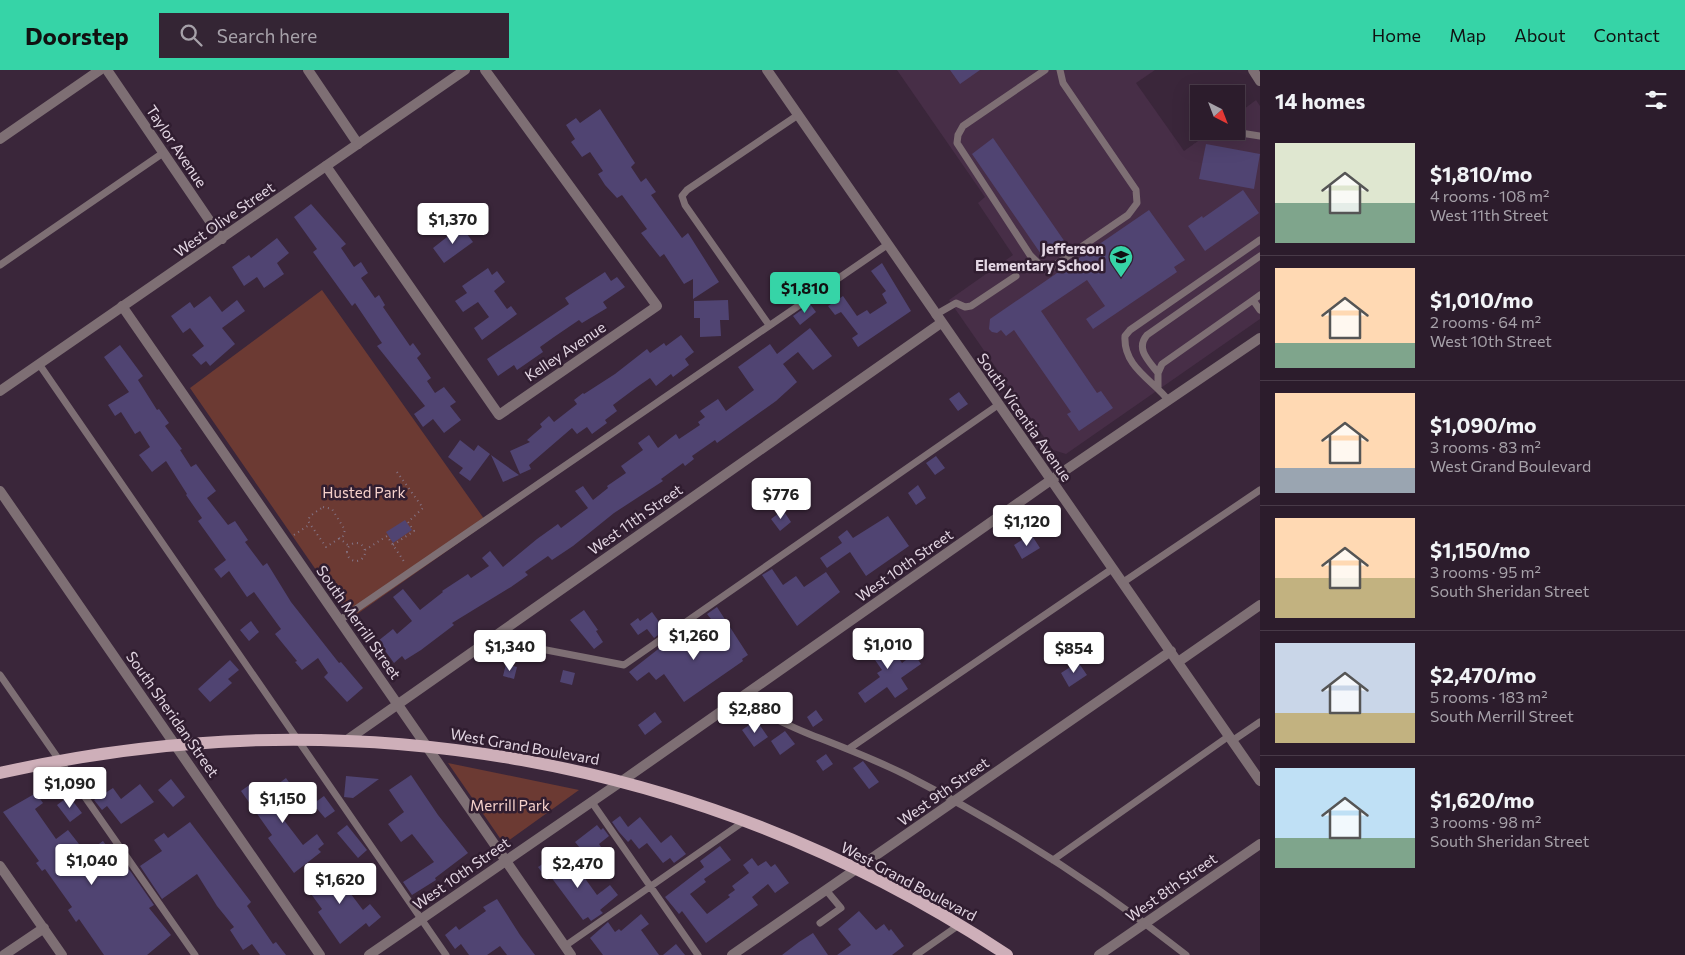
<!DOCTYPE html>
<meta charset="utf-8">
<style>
body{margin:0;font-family:Commissioner,sans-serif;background:#342534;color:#f1f3f6;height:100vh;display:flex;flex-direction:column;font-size:19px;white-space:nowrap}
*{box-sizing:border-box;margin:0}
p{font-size:16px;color:#a6a1a9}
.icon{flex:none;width:28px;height:28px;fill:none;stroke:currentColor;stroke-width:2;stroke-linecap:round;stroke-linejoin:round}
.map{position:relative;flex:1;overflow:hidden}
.details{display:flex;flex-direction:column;background:#2c1c2c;width:425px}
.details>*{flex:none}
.needle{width:32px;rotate:138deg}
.fabs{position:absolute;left:1190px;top:15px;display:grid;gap:10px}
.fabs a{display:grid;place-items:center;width:55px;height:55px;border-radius:0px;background:#2c1c2c;box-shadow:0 5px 20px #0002,0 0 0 1px #483a48;font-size:25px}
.price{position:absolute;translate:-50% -42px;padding:0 11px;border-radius:5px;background:#fff;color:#222;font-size:16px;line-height:32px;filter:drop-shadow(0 1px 2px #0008)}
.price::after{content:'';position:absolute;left:50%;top:30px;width:15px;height:11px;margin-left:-8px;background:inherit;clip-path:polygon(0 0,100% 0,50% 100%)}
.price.selected{background:#36d4a7;color:#111}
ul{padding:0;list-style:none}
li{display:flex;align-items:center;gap:15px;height:125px;padding:0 15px}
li+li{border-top:1px solid #483a48}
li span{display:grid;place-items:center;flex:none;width:140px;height:100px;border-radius:0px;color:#555}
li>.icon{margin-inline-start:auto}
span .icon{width:60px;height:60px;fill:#fffc;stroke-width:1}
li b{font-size:21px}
h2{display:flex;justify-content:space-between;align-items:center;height:60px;padding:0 15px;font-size:21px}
header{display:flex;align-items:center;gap:30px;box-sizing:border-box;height:70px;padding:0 25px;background:#36d4a7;color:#111}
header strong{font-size:24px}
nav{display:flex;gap:28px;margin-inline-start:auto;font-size:18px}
.search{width:350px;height:45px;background:#342534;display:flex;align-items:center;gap:12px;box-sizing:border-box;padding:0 18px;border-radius:0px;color:#a6a1a9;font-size:19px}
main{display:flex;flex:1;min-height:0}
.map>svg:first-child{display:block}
.built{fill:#472e47}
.green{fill:#6c3a33}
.building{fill:#504472}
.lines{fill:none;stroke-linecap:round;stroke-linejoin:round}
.path{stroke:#857485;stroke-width:2;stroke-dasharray:1 4;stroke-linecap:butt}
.service{stroke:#7e6f74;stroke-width:7}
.minor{stroke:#7e6f74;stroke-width:10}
.tertiary{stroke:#7e6f74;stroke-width:10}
.primary{stroke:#ceafb9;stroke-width:12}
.labels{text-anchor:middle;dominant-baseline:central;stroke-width:5;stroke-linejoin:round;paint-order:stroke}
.street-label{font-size:15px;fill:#e3d6e3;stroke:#301d30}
.poi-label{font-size:15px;font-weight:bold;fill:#e3d6e3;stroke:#301d30;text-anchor:end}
.park-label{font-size:15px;fill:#f6d1cb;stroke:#301d30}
</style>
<header>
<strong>Doorstep</strong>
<div class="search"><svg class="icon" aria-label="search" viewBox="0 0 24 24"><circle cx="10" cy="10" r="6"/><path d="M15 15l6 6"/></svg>Search here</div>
<nav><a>Home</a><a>Map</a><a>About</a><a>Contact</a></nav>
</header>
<main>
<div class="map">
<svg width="1260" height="885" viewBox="0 0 1260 885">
<rect width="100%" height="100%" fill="#3a263a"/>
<path class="built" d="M897 0H1155L1136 13 1184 81 1212 61H1236V45L1256 30 1260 36V249L1066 384 1053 380 949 230 1013 185 978 133 985 127Z"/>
<path class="green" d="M322 220 487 453 350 549 190 318Z
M448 693 579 720 504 774Z"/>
<path class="building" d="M950 0H980L960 14Z
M600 39 635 93 631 97 641 112 646 108 656 122 651 125 682 168 688 163 719 212 693 229V209L684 214 664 184 660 187 641 163 647 159 622 125 617 128 605 115 598 104 603 101 590 82 582 87 571 72 575 69 566 55 576 48 580 53Z
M993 68 1065 172 1043 187 972 84Z
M1206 74 1260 84 1254 119 1199 109Z
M1243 120 1259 143 1205 181 1188 156 1202 146 1203 148Z
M311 134 346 174 341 178 354 197 361 192 368 203 361 208 375 228 379 225 385 235 383 237 410 276 413 273 421 284 417 288 431 308 427 311 435 323 444 317 456 332 450 336 461 350 444 363 433 349 423 357 414 344 425 336 377 276 382 273 355 233 352 236 313 182 317 179 294 147Z
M1149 140 1185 190 1174 197 1177 202 1093 259 1086 249 1105 236 1087 210 1041 241 1097 323 1101 321 1113 338 1079 361 1067 344 1071 342 1014 260 1006 266 1001 260 997 263 992 262 989 259 990 249Z
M461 156 473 172 444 193 433 178Z
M277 168 289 183 277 193 284 204 264 218 257 207 244 216 232 197 249 185 251 188Z
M882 193 911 241 858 277 852 268 858 264 841 242 835 245 828 236 843 226 857 246 867 240 870 244 887 233 882 224 886 221 871 201Z
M488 198 492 205 497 201 505 212 494 221 507 239 511 236 517 244 482 270 474 258 489 247 478 232 463 242 455 231 467 223 462 216Z
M605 202 611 211 617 207 625 217 603 232 607 238 582 253 579 250 554 267 540 277 543 282 517 300 514 295 498 306 487 289 569 234 565 228Z
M210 226 222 242 237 230 245 241 222 258 235 274 210 296 206 291 201 295 192 285 204 276 190 258 183 263 171 246 190 232 194 238Z
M728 230 729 250H720L721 266 700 267V248H694V231Z
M810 234 816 242 800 255 793 246Z
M810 258 832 286 813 300 798 282 783 294 797 312 776 331 717 373 715 370 692 386 694 389 685 396 683 393 661 409 663 411 614 443 573 476 552 490 548 486 525 502 528 505 511 517 452 553 454 555 421 580 405 590 402 586 394 593 378 571 393 559 397 564 412 551 393 527 403 519 420 540 443 522 442 521 468 504 471 508 489 496 482 488 490 481 503 497 537 469 558 454 561 458 588 438 575 421 583 416 593 430 608 418 607 416 626 403 621 396 643 380 638 373 649 365 658 378 676 364 679 369 700 355 698 352 705 347 700 341 718 329 726 341 754 320 738 297 770 274 777 284Z
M681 265 694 282 685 289 689 295 673 307 671 304 656 316 650 308 637 317 613 335 617 341 605 350 607 353 592 364 587 357 577 364 572 358 529 395 531 399 520 404 510 381 530 372 527 370 542 357 540 354 549 346 554 352 577 334 574 330 583 323 584 324 615 304 647 279 650 283 664 273 666 276Z
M120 275 143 306 138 310 157 340 159 339 169 353 165 356 182 379 180 380 191 397 196 394 216 421 207 428 228 455 235 451 248 470 245 472 263 496 267 493 291 532 339 593 341 592 363 618 347 632 324 607 328 603 318 588 302 600 295 592 297 591 275 564 281 559 254 522 247 527 229 501 221 508 214 499 226 490 198 451 202 448 186 425 187 424 166 391 152 402 139 385 150 377 140 361 135 364 121 342 115 346 108 335 129 322 104 287Z
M959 322 968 334 958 341 949 329Z
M460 370 474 381 478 375 490 384 470 411 459 403 463 398 448 387Z
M491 385 519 405 503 412Z
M936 386 945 398 935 405 926 393Z
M918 415 926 428 916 435 908 423Z
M788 421 795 431 786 438 779 428Z
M783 440 791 452 780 461 771 449Z
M888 446 909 476 866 506 850 482 827 498 820 488 842 473 838 467 847 460 853 468Z
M405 450 412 460 393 473 386 462Z
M1031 464 1040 478 1022 489 1014 475Z
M772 499 783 515 796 506 804 517 826 502 840 522 797 556 762 505Z
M717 537 748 585 742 589 743 591 684 632 664 604 656 610 649 602 637 611 629 602 671 569 678 577 699 563 710 579 726 568 707 544Z
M584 540 598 560 596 561 603 572 594 579 570 550Z
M652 542 665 560 654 568 647 559 638 565 630 554 638 548 640 551Z
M251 551 259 562 249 571 240 560Z
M884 565 902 593 914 584 921 594 901 608 908 619 895 628 887 617 865 633 858 623 880 607 877 603 882 600 866 577Z
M230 590 239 600 228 609 232 613 210 632 198 619Z
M1078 592 1087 605 1069 617 1061 603Z
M506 594 517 597 514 609 503 606Z
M563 600 575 603 572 615 560 612Z
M816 640 823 650 813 657 807 647Z
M655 642 662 652 645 665 638 655Z
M756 650 768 667 754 677 742 660Z
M785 661 795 674 780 685 771 671Z
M826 684 833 694 823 701 816 691Z
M863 691 879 712 869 719 853 698Z
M411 705 438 745 468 783 435 808 436 810 412 825 403 812 434 792 412 764 401 772 388 754 404 742 389 720Z
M346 706 379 709 353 728 344 727Z
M286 708 301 729 280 745 303 775 317 764 324 774 318 779 321 782 294 803 268 768 272 765 241 721 252 713 262 726Z
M171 709 185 727 173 737 158 720Z
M140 714 154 732 121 754 107 736 102 740 94 730 113 718 121 729Z
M36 723 43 733 35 739 56 769 68 760 86 783 103 771 122 797 125 795 131 802 154 835 149 838 171 865 147 885H104L79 849 76 852 68 840 72 837 45 799 42 801 36 793 39 791 3 742Z
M69 726 82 743 70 752 57 735Z
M324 726 335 741 325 748 313 734Z
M620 746 628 757 640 747 661 773 671 765 686 784 674 793 670 788 663 793 647 773 639 779 631 769 628 772 619 762 612 752Z
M190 752 251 832 247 836 273 874 276 872 286 885H260L252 874 243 880 230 860 234 857 217 836 197 804 162 829 140 796 162 781 154 770 164 763 168 768Z
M347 755 367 780 358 788 337 763Z
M597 755 601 760 603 758 609 766 599 774 612 793 603 800 589 781 585 784 575 772Z
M720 776 731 790 704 809 706 812 690 824 707 844 730 827 728 825 735 820 732 816 749 803 743 795 752 788 758 796 766 791 771 797 775 794 789 813 775 823 768 814 752 827 758 835 706 873 682 841 679 844 665 827 704 797 700 791Z
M556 785 567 803 576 796 597 825 610 815 618 825 600 840 603 843 591 851 588 847 583 850 551 807 547 810 538 797Z
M338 793 345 802 338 807 363 840 370 834 381 847 369 857 366 853 340 874 318 842 322 839 306 817Z
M497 829 520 865 535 885H507L500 876 487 885H469L461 874 455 879 445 865 456 856 459 860 486 841 483 837Z
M859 841 876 860 884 854 889 861 891 859 904 876 892 885H837L851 875 838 859Z
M641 844 649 854 641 860 659 885H603L590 868 608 852 615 862 619 859 621 861Z
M813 863 828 885H782L799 872Z
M676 874 685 885H663Z"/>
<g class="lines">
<path class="path" d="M323 437 332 439 345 460 343 466 326 477 308 451 310 446Z
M294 465 309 455
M339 468 349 476
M347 482a9 9 0 1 1 18 0a9 9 0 1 1-18 0Z
M393 475 414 461 408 452 423 438 397 402
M365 480 387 466 405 493"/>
<path class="service" d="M1045 0 963 56 958 65 957 73 1030 185 1040 195 1052 197 1128 145 1137 133 1136 120 1063 13 1060 0
M1228 61 1260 66
M0 195 163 83
M1260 225 1253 230 1260 240
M935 245 956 233 965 237 971 236 1016 206
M769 255 685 135 682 126 687 120 798 45
M39 294 446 885
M1158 303C1149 291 1135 279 1147 265L1260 186
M1158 317V303L1162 294 1253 230
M1169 331C1153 310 1123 297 1125 266L1130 260 1260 170
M1122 513 1260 420
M340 550 887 175
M489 569 624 595 998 335
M0 605 195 885
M736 630C760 641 784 654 809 664 842 677 874 689 906 705 1005 756 1099 816 1186 885
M1232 671 1260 652
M850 678 1112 499
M591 731 698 885
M1053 790 1229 666
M820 853 841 838 826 820
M565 876 743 752
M916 885 959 855"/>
<path class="minor" d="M308 0 358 74
M767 0 1260 711
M0 69 100 0
M326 96 499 345 657 236 485 0
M122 236 571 885
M0 421 320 885
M1178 592 1260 535
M347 670 941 253
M0 796 62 885
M4 885 44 858
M369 885 622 711
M732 885 1171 581
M1099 885 1260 774"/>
<path class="tertiary" d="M107 0 222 169
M1253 0 1260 11
M0 321 465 0
M622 711 1051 410 1260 268"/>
<path class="primary" d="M0 703C349 624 708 687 1007 885"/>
</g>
<defs>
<g id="school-pin" transform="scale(1.25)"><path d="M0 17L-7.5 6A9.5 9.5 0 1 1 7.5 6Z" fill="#36d4a7" stroke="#301d30"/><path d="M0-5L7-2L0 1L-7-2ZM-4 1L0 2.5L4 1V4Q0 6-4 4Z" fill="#111"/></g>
</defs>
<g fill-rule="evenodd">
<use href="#school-pin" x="1121" y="187"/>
</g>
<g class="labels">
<g class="street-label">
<text transform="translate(177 76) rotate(56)">Taylor Avenue</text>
<text transform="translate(224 149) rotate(-35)">West Olive Street</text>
<text transform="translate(565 281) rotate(-34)">Kelley Avenue</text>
<text transform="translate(1025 347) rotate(55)">South Vicentia Avenue</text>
<text transform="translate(635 449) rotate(-35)">West 11th Street</text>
<text transform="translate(904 495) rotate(-35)">West 10th Street</text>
<text transform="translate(359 552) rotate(55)">South Merrill Street</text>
<text transform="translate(173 644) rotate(55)">South Sheridan Street</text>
<text transform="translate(525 676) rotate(10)">West Grand Boulevard</text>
<text transform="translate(943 721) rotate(-35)">West 9th Street</text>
<text transform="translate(461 803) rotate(-35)">West 10th Street</text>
<text transform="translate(909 811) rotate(28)">West Grand Boulevard</text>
<text transform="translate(1171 817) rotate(-35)">West 8th Street</text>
</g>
<g class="poi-label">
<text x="1104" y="178">Jefferson<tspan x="1104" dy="17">Elementary School</tspan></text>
</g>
<g class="park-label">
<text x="364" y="422">Husted Park</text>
<text x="510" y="735">Merrill Park</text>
</g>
</g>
</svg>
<div class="fabs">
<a><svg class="needle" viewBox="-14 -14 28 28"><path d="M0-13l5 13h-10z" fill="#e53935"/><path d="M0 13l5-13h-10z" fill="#a6a1a9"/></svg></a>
</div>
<b class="price" style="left:453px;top:175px">$1,370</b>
<b class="price selected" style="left:805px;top:244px">$1,810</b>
<b class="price" style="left:781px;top:450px">$776</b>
<b class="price" style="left:1027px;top:477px">$1,120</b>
<b class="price" style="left:694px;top:591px">$1,260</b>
<b class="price" style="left:888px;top:600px">$1,010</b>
<b class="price" style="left:510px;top:602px">$1,340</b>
<b class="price" style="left:1074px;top:604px">$854</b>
<b class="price" style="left:755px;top:664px">$2,880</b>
<b class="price" style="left:70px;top:739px">$1,090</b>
<b class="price" style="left:283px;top:754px">$1,150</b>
<b class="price" style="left:92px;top:816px">$1,040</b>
<b class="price" style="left:578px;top:819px">$2,470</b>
<b class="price" style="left:340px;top:835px">$1,620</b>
</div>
<section class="details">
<h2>14 homes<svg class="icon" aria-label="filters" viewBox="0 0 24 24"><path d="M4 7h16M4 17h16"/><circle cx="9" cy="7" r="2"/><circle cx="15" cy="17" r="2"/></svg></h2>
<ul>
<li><span style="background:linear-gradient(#dfe7d0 60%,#7fa58c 0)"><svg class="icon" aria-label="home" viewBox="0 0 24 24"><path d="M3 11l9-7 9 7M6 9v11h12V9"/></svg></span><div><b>$1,810/mo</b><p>4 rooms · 108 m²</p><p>West 11th Street</p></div></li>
<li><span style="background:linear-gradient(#ffd9b3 75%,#7fa58c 0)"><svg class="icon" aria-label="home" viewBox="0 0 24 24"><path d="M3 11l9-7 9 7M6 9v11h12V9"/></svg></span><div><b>$1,010/mo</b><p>2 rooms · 64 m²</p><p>West 10th Street</p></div></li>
<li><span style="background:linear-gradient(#ffd9b3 75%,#9aa5b1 0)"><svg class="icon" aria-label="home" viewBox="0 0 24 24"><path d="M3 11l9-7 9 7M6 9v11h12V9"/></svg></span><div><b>$1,090/mo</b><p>3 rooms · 83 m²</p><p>West Grand Boulevard</p></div></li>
<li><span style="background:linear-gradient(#ffd9b3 60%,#c2b280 0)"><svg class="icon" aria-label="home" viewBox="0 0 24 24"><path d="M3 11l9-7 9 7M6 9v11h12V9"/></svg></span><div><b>$1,150/mo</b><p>3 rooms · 95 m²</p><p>South Sheridan Street</p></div></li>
<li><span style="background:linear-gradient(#c9d6e8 70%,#c2b280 0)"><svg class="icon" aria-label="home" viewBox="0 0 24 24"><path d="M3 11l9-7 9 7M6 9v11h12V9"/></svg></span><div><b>$2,470/mo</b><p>5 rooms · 183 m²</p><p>South Merrill Street</p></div></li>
<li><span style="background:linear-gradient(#bfe0f5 70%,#7fa58c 0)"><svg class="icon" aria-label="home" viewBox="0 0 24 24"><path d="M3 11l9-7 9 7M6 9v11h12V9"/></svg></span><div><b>$1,620/mo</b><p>3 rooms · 98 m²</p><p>South Sheridan Street</p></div></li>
</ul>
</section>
</main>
